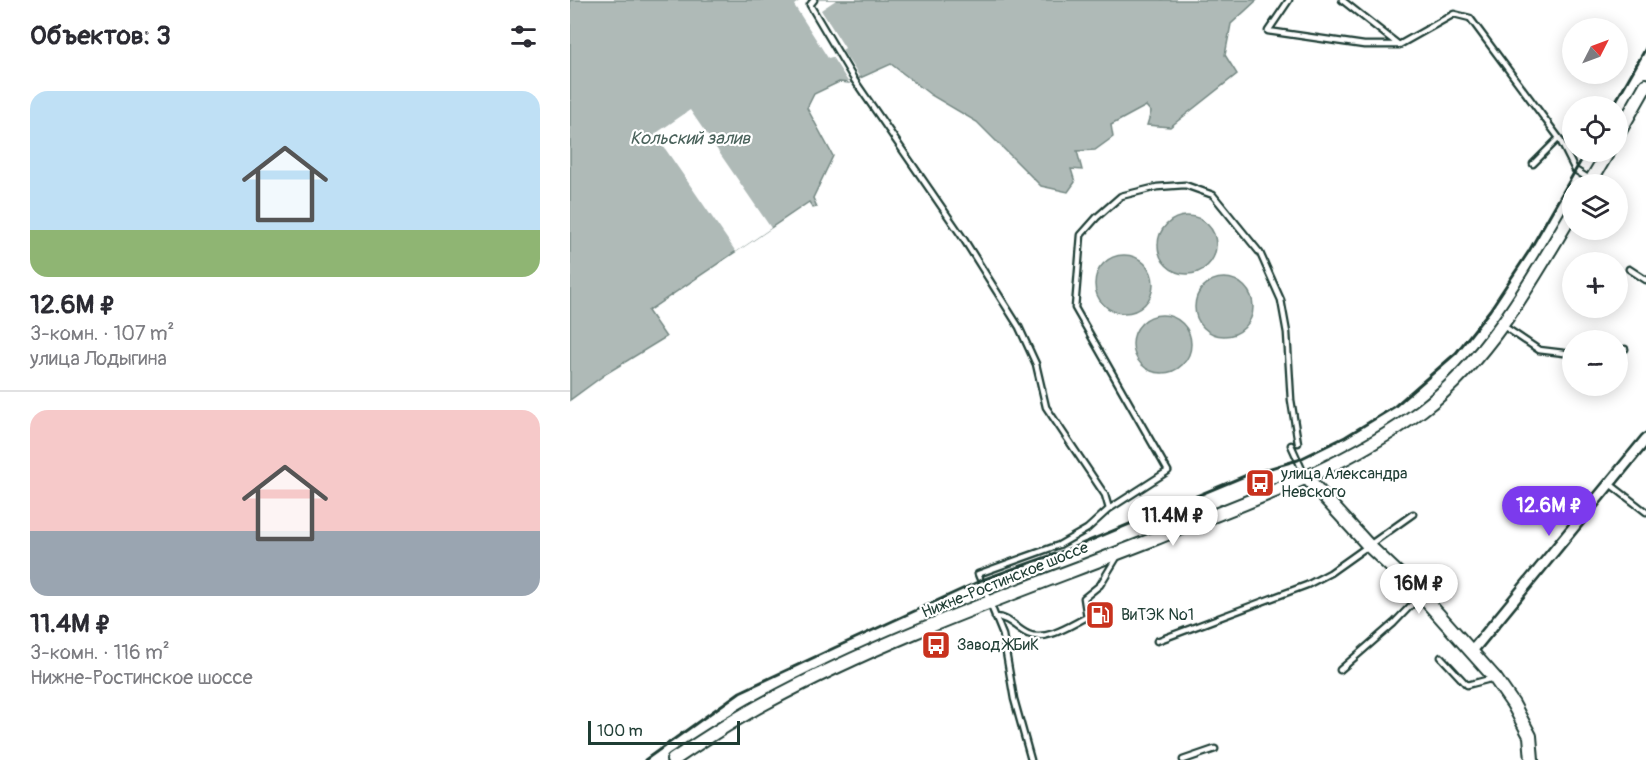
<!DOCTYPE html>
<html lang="ru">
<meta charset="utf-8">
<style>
body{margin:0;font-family:Pangolin,sans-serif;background:#f2f2f3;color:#2b2b33;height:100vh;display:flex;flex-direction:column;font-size:22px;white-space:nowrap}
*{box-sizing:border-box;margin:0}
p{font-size:20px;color:#7c7c81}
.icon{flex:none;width:33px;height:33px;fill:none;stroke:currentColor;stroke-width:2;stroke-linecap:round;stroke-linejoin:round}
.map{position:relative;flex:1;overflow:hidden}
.details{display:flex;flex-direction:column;background:#fff;width:570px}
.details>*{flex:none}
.needle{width:39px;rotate:48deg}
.controls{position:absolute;left:992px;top:18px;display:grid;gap:12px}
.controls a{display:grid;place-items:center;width:66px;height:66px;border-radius:50%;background:#fff;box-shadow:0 3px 15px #0003;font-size:30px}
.scale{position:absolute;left:18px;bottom:15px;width:152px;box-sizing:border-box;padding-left:6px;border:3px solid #1f3d34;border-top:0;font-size:16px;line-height:21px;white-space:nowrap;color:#1f3d34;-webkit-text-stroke:4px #fff;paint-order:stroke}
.price{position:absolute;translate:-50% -51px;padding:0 14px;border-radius:21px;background:#fff;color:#222;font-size:20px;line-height:39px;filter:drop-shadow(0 2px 3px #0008)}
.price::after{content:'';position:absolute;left:50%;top:36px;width:18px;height:14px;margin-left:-9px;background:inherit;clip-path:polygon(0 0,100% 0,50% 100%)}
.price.active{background:#7c3aed;color:#fff}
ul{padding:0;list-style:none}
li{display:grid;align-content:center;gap:12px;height:318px;padding:0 30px}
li+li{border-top:2px solid #e1e1e2}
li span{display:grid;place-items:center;height:186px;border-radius:18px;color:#555}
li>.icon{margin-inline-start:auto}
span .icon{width:108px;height:108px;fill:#fffc;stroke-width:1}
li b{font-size:26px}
h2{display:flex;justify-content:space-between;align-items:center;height:72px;padding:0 30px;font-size:26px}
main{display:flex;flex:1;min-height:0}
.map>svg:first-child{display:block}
.water{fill:#afbab7;stroke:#758883;stroke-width:1.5}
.pier{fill:#fff}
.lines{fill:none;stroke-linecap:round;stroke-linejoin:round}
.lane-casing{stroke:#1f3d34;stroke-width:9}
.street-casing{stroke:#1f3d34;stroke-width:14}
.secondary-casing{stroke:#1f3d34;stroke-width:16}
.lane{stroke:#fff;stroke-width:4.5}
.street{stroke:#fff;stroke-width:9}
.secondary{stroke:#fff;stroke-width:12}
.rail{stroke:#1f3d34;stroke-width:3}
.labels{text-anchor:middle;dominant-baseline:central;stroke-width:4.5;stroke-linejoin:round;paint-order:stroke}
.poi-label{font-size:16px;fill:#1f3d34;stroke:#fff;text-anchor:start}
.street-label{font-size:16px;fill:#1f3d34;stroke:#fff}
.water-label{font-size:18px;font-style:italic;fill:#4a625b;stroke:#fff}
</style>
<main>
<section class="details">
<h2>Объектов: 3<svg class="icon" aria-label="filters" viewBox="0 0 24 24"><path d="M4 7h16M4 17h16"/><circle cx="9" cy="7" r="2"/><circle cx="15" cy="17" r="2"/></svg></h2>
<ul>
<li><span style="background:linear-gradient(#bfe0f5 75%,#8fb573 0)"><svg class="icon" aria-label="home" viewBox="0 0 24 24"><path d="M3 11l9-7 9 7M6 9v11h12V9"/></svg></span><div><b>12.6M ₽</b><p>3-комн. · 107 m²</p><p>улица Лодыгина</p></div></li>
<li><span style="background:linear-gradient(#f6c9c9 65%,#9aa5b1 0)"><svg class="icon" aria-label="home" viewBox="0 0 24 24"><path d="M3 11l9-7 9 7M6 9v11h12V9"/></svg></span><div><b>11.4M ₽</b><p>3-комн. · 116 m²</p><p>Нижне-Ростинское шоссе</p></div></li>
</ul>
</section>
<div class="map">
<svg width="1076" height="760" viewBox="0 0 1076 760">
<rect width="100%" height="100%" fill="#fff"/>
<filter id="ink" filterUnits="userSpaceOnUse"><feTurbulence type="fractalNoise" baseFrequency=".0167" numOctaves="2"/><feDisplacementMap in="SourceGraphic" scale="12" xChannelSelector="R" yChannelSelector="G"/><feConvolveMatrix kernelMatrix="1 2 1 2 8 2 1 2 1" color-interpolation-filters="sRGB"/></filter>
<g filter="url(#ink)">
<path class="water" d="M0 0H687L661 24 655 55 667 74 600 127 577 125 581 112 576 106 541 125 543 137 525 150 507 151 512 170 501 169 505 182 498 192 471 186 407 122 361 95 321 64 279 83 269 82 244 94 237 108 263 156 243 198 247 207 243 208 239 202 78 311 96 337 37 373 0 400Z
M588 245a29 29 0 1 1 58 0a29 29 0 1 1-58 0Z
M525 284a29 29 0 1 1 58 0a29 29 0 1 1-58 0Z
M625 307a29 29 0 1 1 58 0a29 29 0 1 1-58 0Z
M563 344a29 29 0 1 1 58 0a29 29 0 1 1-58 0Z"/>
<path class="pier" d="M231 0H266L251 10 275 48 272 50 289 76 279 83 262 57 258 58 224 5Z
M120 110 201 228 166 252 85 134Z"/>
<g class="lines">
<g class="lane-casing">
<path id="lane" d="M244 0 240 5 285 81 393 238 449 327 466 364 476 407 535 495 539 509
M719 0 698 31 794 45H829L884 14 900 18 989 138 1005 170 1021 180
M772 0 829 45
M963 164 989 138
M1059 269 1076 280
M932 325 969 350 1002 354
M1047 353 1055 349
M721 445 735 476
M1040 484 1076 512
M425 617C440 617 446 629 458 634 476 642 501 625 517 617L514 598 530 585 547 557
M587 641 737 585 760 573 843 514
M871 657 897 685 924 678
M770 670 824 623 850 596
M461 760 444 699 433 635 408 574 489 545 517 529 539 509 598 471 505 308 511 235 527 217 551 196 587 187 615 185 643 195 690 253 711 300 717 333 721 400 728 443
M613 760 645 749"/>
</g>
<g class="street-casing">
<path id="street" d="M902 651 1076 439"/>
</g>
<g class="secondary-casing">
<path id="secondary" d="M1047 136 1076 85
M1019 184 1038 152
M735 476 799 546 851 595 925 678 943 704 960 736 962 760
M103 760C133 740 163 720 195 703 318 636 454 590 584 539 674 503 773 470 852 410 917 360 961 283 1002 213"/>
</g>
<use href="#lane" class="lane"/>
<use href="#street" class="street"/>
<use href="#secondary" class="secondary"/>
<path class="rail" d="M1043 106 1076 48
M75 760 170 692 264 648 412 580 502 548 677 475 728 460 775 437 824 407 886 353 920 310 959 251 1016 152"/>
</g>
</g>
<defs>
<g id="bus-square" transform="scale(1.5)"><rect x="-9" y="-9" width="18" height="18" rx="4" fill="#c8321e" stroke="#fff"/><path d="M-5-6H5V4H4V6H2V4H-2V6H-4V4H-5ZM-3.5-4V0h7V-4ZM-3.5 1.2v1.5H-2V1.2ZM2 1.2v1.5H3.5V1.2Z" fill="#fff"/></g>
<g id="fuel-square" transform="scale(1.5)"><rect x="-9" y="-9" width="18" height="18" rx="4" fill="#c8321e" stroke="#fff"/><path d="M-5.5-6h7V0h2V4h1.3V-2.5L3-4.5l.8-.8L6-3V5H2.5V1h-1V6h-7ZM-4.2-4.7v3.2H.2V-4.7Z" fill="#fff"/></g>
</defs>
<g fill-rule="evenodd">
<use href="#bus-square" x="690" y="483"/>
<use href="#fuel-square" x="530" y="615"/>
<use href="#bus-square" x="366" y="645"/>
</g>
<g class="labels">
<g class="poi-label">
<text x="711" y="474">улица Александра<tspan x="711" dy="18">Невского</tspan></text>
<text x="551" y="615">ВиТЭК №1</text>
<text x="387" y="645">Завод ЖБиК</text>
</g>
<g class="street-label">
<text transform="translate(435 580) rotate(-22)">Нижне-Ростинское шоссе</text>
</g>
<g class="water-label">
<text x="120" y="138">Кольский залив</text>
</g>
</g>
</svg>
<div class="controls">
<a><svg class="needle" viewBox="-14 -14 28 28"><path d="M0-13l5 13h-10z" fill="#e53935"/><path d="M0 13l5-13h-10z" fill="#7c7c81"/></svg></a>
<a><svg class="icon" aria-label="locate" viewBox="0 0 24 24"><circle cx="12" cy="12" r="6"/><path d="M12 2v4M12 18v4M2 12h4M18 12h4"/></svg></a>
<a><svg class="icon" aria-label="layers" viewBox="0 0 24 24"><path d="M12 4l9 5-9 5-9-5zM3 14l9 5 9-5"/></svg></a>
<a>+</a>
<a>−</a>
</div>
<div class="scale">100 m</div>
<b class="price active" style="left:979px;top:537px">12.6M ₽</b>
<b class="price" style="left:603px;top:547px">11.4M ₽</b>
<b class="price" style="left:849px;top:615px">16M ₽</b>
</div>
</main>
